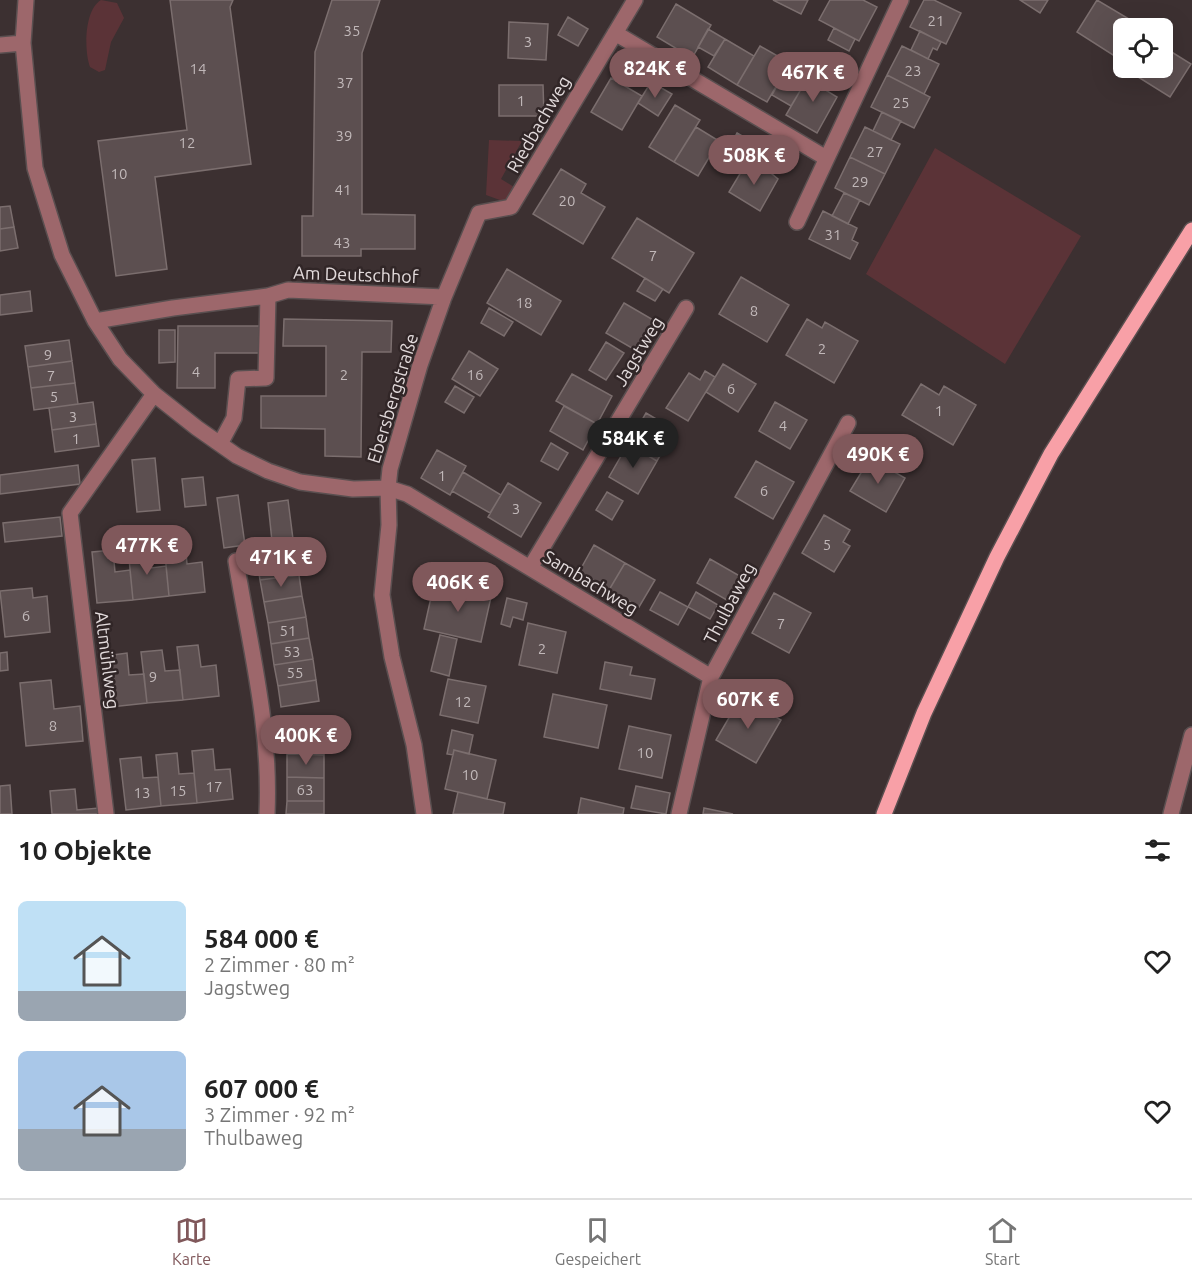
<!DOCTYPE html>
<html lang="de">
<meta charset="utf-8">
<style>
body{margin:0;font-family:Ubuntu,sans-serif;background:#f2f2f2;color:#222;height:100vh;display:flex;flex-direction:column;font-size:22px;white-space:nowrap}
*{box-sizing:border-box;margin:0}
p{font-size:20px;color:#767676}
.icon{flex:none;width:33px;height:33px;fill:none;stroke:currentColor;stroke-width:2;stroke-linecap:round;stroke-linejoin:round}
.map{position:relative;height:814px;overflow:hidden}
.side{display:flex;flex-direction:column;background:#fff;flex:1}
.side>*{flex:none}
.tools{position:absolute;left:1113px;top:18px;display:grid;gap:12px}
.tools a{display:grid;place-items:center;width:60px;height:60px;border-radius:9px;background:#fff;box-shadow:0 6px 24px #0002;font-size:30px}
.price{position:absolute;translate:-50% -51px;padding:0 14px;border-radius:21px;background:#80585b;color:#fff;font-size:20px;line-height:39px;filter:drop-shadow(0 2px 3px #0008)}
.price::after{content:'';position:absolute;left:50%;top:36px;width:18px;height:14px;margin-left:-9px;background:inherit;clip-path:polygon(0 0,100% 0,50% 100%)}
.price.selected{background:#222;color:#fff}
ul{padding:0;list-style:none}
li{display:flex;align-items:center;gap:18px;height:150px;padding:0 18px}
li span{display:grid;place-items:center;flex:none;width:168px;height:120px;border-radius:9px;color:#555}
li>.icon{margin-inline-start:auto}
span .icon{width:72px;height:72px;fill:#fffc;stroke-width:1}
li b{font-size:26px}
h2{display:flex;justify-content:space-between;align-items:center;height:72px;padding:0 18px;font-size:26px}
.tab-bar{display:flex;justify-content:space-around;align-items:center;height:84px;border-top:2px solid #e0e0e0;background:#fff;font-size:16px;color:#767676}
.tab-bar a{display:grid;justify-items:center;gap:3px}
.tab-bar .selected{color:#80585b}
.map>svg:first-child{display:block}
.green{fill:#5b3337}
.building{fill:#5c4f50;stroke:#7b6e6e;stroke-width:1.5}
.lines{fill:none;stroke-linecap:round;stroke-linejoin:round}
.minor-casing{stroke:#5a4f50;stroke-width:18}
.major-casing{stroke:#5a4f50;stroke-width:18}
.minor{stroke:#9d676b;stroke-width:15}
.major{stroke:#f8a0a7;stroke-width:15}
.labels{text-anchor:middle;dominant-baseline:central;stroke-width:5;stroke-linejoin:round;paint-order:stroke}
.number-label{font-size:15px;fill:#c1b8b9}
.street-label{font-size:18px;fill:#e3dbdc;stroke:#312627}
</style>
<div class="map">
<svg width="1192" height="814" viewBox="0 0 1192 814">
<rect width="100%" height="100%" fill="#3c3031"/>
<path class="green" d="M101 0 117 3 124 18 111 42 105 70 99 72 90 67C84 51 84 10 101 0Z
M489 140 522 141 501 179 514 187 508 203 486 195Z
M935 148 1081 236 1005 364 866 274Z"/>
<path class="building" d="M170 0H233L230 7 251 164 155 177 167 269 116 276 98 141 187 130Z
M332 0H380L362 53V214L415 215V249H361V256H302V216H313L315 52Z
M773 0H808L801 14Z
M830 0H863L877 7 859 41 819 20Z
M924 0H934L961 13 946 44 910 27Z
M1020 0H1048L1040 13Z
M1097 0 1134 22 1130 28H1124V39L1113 55 1077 32Z
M676 4 711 25 692 58 657 37Z
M568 17 588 29 578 46 558 35Z
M509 22 548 24 546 60 508 58Z
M834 28 855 39 849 51 828 40Z
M708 29 725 39 714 56 698 47Z
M920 31 941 42 937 50 933 48 928 59 911 50Z
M725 39 754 56 737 85 708 67Z
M760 46 790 63 767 102 737 85Z
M902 46 939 64 924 94 887 75Z
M1162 46 1191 64 1170 97 1127 70 1129 68H1162Z
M811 72 832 83 827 91 837 97 817 133 786 115Z
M784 74 803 86 791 106 772 95Z
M887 75 930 97 914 128 871 107Z
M611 78 642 96 622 130 591 112Z
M651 82 672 94 658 116 638 103Z
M499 85H543L544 116H499Z
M675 105 700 120 674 162 649 147Z
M882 112 901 121 891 140 873 131Z
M696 127 719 141 698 176 674 162Z
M865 127 900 144 885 174 850 157Z
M737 133 756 144 746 162 733 156 735 151 729 148Z
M850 157 885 174 869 205 835 188Z
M747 162 758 168 760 164 778 179 760 211 729 192Z
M561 169 586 184 581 193 605 207 583 244 533 214Z
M844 193 860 200 848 224 832 216Z
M10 206 14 227 0 229V207Z
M823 211 857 228 852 240 858 243 850 259 809 239Z
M637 218 694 253 669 293 612 258Z
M14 227 18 248 0 251V229Z
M507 269 561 301 541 335 487 303Z
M741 277 789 305 767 342 719 314Z
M645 278 663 289 655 301 637 291Z
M30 291 32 311 0 315V295Z
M624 303 655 321 637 351 606 333Z
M489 308 513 322 504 336 481 323Z
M284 319 392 321 391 352H362L361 457 325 456V429L261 428V396H326V346H283Z
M807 319 822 328 825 322 858 341 834 383 786 355Z
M178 326H262V353H215V388H177Z
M159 330H175V362L159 363Z
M69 340 72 361 28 367 25 346Z
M606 342 624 353 606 380 589 370Z
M469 351 498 369 480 396 452 379Z
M72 361 75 383 31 388 28 367Z
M723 364 756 384 738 412 706 392Z
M705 371 715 377 688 421 666 408 689 373 700 380Z
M572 374 612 396 597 424 556 401Z
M75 383 78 404 34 410 31 388Z
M921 384 939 395 944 386 976 405 953 445 902 415Z
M455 386 474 397 464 413 445 402Z
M93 402 96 424 52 430 49 408Z
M775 402 807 420 790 449 759 431Z
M564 406 597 424 583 450 550 431Z
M646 413 675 430 657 461 628 444Z
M96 424 99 446 55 452 52 430Z
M551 443 568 453 558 470 541 461Z
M628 444 657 461 638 494 609 477Z
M437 450 466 466 450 495 421 478Z
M155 458 160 510 137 512 132 460Z
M870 458 905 478 886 512 850 491Z
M756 461 794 482 773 519 735 497Z
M78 465 80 484 0 494V475Z
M463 472 501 495 490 513 452 491Z
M203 477 206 505 185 507 182 479Z
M508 483 541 503 521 537 488 517Z
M607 492 623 501 612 520 596 510Z
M238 495 245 545 224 548 217 498Z
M288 500 293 539 272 541 268 503Z
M824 515 850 530 843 542 850 546 834 572 802 553Z
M60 517 62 536 5 542 3 523Z
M185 542 187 564 202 562 205 592 169 596 164 544Z
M594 545 625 563 609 590 579 572Z
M149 546 151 568 166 566 169 596 133 600 128 548Z
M295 548 299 575 260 580 256 554Z
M113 550 115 572 130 570 133 600 97 603 92 552Z
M710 559 745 579 732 603 697 583Z
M625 563 655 580 639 607 609 590Z
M299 575 302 596 264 602 260 580Z
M434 584 491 597 481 642 424 629Z
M32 588 33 598 47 596 50 632 5 637 0 591Z
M660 592 688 607 678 625 650 610Z
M696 592 718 605 710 619 688 607Z
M774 593 811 613 789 653 752 633Z
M302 596 306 617 268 623 264 602Z
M507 598 527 603 523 620 513 617 510 627 501 624Z
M306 617 309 638 271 644 268 623Z
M528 623 566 632 557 673 519 665Z
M440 635 457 639 449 676 431 671Z
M309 638 313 659 274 665 271 644Z
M198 645 201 667 216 665 219 696 183 700 177 647Z
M162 650 165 671 180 670 183 700 147 703 141 652Z
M7 652 8 670 0 671V653Z
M127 653 129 675 144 674 147 703 111 707 106 656Z
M313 659 316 680 278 686 274 665Z
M605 662 632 667 630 675 655 679 651 699 600 689Z
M448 679 486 686 478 723 440 715Z
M51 680 54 709 80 706 83 741 26 746 20 683Z
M316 680 319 701 281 707 278 686Z
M553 694 607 705 598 748 544 737Z
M741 697 781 720 756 763 716 740Z
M629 726 671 735 662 778 619 769Z
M452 730 473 735 469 754 454 750 453 755 447 754Z
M287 735H325L324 755 287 754Z
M213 749 215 770 230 769 233 799 197 803 192 751Z
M454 750 496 760 487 799 445 789Z
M177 753 179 774 194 773 197 803 161 806 156 755Z
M287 754 324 755V778L287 777Z
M141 757 143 778 158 777 161 806 126 810 120 759Z
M287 777 324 778V801H287Z
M10 785 12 814H0V786Z
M636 786 670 793 666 814 631 808Z
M75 789 77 810 99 808 100 814H52L50 791Z
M458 792 505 803 503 814H453Z
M581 798 624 808 623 814H578Z
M287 801H324V814H286Z
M704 808 733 814H703Z"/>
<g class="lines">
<g class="minor-casing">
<path id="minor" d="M26 0 23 43 35 168 62 255 95 321 120 359 154 394 197 428 237 456 268 471 300 482 353 489 388 488 407 494 711 677
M615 33 826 158
M0 45 23 43
M797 222 901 0
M95 321 173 308 268 296 288 290 444 297
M220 444 234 418 238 379 266 378 268 296
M236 561C250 648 271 725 267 814
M530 568 686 308
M106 814 70 513 154 394
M424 814 414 745 392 657 382 595 389 525 388 488 390 469 420 365 444 297 479 213 511 207 635 0
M679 814 711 677 848 423
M1171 814 1192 735"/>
</g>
<g class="major-casing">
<path id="major" d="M884 814 924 713 997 557 1051 454 1192 230"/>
</g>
<use href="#minor" class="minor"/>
<use href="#major" class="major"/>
</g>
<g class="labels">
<g class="number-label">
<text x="936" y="20">21</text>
<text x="352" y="30">35</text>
<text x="528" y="41">3</text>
<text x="198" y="68">14</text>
<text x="913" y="70">23</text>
<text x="345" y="82">37</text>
<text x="521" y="100">1</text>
<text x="901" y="102">25</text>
<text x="344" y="135">39</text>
<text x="187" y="142">12</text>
<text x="875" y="151">27</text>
<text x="119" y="173">10</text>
<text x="860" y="181">29</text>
<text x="343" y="189">41</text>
<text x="567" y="200">20</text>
<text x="833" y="234">31</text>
<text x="342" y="242">43</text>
<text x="653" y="255">7</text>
<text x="524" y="302">18</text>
<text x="754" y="310">8</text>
<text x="822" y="348">2</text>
<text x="48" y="354">9</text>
<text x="196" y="371">4</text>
<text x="344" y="374">2</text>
<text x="475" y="374">16</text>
<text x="51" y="375">7</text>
<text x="731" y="388">6</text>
<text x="54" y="396">5</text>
<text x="939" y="410">1</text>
<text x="73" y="416">3</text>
<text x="783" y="425">4</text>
<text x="76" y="438">1</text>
<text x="442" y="475">1</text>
<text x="764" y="490">6</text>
<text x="516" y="508">3</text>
<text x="827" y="544">5</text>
<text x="26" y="615">6</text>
<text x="781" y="623">7</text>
<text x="288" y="630">51</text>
<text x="542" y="648">2</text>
<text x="292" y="651">53</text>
<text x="295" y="672">55</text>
<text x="153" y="676">9</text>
<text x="463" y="701">12</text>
<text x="53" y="725">8</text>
<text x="645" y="752">10</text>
<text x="470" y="774">10</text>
<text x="214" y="786">17</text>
<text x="305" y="789">63</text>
<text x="178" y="790">15</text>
<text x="142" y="792">13</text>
</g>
<g class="street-label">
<text transform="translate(538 124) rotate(-60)">Riedbachweg</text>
<text transform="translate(356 274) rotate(2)">Am Deutschhof</text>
<text transform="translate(638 351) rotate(-59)">Jagstweg</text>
<text transform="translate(392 398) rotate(-73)">Ebersbergstraße</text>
<text transform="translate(591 582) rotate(31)">Sambachweg</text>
<text transform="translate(729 603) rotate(-62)">Thulbaweg</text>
<text transform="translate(108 660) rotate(83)">Altmühlweg</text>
</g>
</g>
</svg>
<div class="tools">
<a><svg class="icon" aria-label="locate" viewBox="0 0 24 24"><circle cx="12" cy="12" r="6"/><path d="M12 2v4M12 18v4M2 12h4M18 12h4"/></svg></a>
</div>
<b class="price" style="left:655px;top:99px">824K €</b>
<b class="price" style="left:813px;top:103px">467K €</b>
<b class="price" style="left:754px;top:186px">508K €</b>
<b class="price selected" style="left:633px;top:469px">584K €</b>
<b class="price" style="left:878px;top:485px">490K €</b>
<b class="price" style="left:147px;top:576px">477K €</b>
<b class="price" style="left:281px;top:588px">471K €</b>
<b class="price" style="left:458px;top:613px">406K €</b>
<b class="price" style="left:748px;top:730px">607K €</b>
<b class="price" style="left:306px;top:766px">400K €</b>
</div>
<section class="side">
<h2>10 Objekte<svg class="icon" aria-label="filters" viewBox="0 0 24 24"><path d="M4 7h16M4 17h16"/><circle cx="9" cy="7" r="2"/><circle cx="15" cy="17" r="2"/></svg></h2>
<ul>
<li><span style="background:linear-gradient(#bfe0f5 75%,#9aa5b1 0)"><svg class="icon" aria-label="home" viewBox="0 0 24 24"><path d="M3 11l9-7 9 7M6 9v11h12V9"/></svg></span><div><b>584 000 €</b><p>2 Zimmer · 80 m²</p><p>Jagstweg</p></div><svg class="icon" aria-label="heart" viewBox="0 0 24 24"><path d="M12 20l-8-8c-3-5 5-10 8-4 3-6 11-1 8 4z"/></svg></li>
<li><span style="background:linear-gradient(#a9c7e8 65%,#9aa5b1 0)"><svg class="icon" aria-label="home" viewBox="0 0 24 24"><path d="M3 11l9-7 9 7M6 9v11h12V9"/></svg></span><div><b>607 000 €</b><p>3 Zimmer · 92 m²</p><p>Thulbaweg</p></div><svg class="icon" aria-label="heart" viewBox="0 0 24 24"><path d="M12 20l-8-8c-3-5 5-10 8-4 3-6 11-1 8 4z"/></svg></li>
</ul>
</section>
<nav class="tab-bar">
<a class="selected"><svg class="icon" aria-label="map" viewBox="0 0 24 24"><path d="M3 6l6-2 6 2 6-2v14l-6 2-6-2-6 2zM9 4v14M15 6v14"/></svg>Karte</a>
<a><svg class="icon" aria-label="saved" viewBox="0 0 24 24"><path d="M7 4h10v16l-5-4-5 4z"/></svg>Gespeichert</a>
<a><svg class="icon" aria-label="home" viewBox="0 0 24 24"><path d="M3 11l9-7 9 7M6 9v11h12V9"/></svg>Start</a>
</nav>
